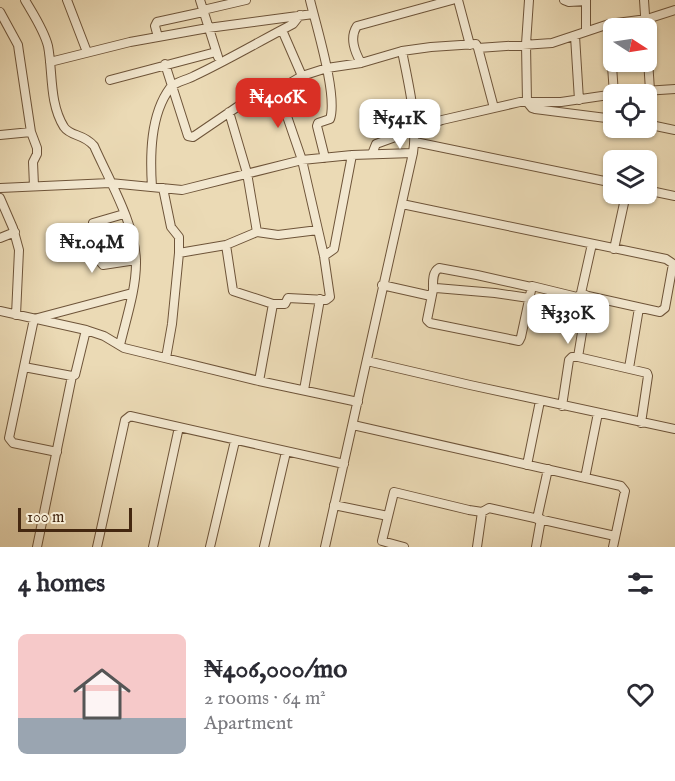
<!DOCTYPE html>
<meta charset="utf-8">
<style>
body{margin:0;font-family:"IM FELL English",serif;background:#f2f2f3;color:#2b2b33;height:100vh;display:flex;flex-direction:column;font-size:22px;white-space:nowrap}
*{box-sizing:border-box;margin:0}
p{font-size:20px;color:#7c7c81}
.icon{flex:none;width:33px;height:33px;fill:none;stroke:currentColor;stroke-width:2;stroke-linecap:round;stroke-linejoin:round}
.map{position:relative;height:547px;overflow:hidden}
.panel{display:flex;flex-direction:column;background:#fff;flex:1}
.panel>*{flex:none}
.needle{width:39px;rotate:102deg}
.tools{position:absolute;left:603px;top:18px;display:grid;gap:12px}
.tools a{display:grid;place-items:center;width:54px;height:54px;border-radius:9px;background:#fff;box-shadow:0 2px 4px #0004;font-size:30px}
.scale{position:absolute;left:18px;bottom:15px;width:114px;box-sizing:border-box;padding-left:6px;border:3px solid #442710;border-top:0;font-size:16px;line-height:21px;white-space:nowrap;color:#442710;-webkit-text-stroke:4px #f2e7cf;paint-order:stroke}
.price{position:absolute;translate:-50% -51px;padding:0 14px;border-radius:12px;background:#fff;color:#222;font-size:20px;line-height:39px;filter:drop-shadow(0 2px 3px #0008)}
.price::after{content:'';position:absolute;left:50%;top:36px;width:18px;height:14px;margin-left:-9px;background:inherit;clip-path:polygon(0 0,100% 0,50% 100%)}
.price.active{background:#d93025;color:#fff}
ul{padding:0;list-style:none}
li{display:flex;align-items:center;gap:18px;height:150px;padding:0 18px}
li span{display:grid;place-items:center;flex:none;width:168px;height:120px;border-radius:9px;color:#555}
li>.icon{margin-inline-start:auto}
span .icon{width:72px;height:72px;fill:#fffc;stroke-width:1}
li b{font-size:26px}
h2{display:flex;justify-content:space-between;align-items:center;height:72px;padding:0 18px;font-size:26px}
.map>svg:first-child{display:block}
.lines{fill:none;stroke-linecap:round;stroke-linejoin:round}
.minor-casing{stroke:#6e5439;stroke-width:10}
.minor{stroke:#f2e7cf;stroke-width:8}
</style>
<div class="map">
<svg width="675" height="547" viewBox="0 0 675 547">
<rect width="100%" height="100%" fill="#ebdab5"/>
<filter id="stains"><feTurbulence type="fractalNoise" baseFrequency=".00333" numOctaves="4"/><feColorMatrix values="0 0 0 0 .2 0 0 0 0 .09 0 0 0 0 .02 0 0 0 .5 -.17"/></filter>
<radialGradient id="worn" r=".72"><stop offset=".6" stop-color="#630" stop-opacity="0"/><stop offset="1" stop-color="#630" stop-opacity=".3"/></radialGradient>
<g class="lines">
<g class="minor-casing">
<path id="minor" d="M25 0C33 14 44 30 48 46 53 72 49 103 64 127 71 137 83 133 94 146 109 180 136 225 136 263 136 290 126 319 120 345
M67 0 87 52
M200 0 218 57
M310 0C316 25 338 96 330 119L318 123 317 126 325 158
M458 0 470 45
M529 0 526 44 527 102 532 108 535 109 614 119
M564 0 569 2 586 1
M644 0 650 90
M203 10 246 0
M0 12 18 45 19 52 31 132 37 148V154L33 162 34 186
M609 24 614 94
M282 30 302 76
M586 31V0
M575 36 579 100
M158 37 155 26 157 22 203 12
M478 48 494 108
M50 62 130 42 208 28 313 14
M361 63C355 52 349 38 357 26L452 0
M165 64 188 136 193 137 243 103 278 90 302 76 327 68 361 63 402 51 431 47 476 44 478 48 552 43 609 24 647 19 675 10
M110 80 216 52
M229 112 247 173 257 232
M646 124 675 130
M0 135 31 132
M415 142 614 183
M372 154 376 144 442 120 520 102H561L629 92 675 89
M152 187C150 156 150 115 170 88 174 82 187 80 194 76 228 60 260 41 293 24L300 15
M0 188 110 183 182 190 302 160 352 155 413 153
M163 188 171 227 179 237V253L172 324 166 358
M646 190 675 196
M0 198 13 228 19 250 16 315
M402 204 666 259 675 265
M124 214 93 223 99 260 103 265 136 260
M0 238 15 232
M592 244 581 293 588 296 660 312 665 308 673 264
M226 245 233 291 273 304 259 381
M614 249 626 194
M179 253 226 245 257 232 278 235 318 230
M324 256 334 249 352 155
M382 285 431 296
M433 290C433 282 432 272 439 268L477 275 531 287
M529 298 495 293 436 288 433 290 427 320 430 323 519 341 521 337 532 286 577 297 581 294
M273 304H285L288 298 326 300 330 297 324 256 302 160 278 90
M0 311 86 330 104 336 124 348 259 381 358 402
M578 357 588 296
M367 361 470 385 675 429
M24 367 72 376 75 375 86 330
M629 368 639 308
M304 390 320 299
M562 406 569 360 572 357H578L647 373 648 376 641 423
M353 425 621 486 625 491 613 547
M57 452 13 443 9 438 34 319 132 293
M527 465 540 401
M585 478 598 413
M334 505 388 516
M537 519 548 469
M37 547 72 376
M97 547 125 420 130 416 344 464
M153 547 179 427
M210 547 235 441
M264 547 286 452
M325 547 413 153C418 121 408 82 402 51
M404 547 382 541 394 492 469 510 482 512 489 508 615 536
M477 547 482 512
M536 547 541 519"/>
</g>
<use href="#minor" class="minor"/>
</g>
<rect width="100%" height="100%" filter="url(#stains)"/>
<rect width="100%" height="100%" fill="url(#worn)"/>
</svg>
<div class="tools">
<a><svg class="needle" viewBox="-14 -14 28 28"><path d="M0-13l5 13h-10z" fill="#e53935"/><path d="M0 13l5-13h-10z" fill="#7c7c81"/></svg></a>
<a><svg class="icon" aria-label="locate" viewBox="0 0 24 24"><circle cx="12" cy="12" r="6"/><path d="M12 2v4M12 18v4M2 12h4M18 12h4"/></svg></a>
<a><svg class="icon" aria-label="layers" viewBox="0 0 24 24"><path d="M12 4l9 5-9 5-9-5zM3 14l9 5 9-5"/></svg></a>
</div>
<div class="scale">100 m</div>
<b class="price active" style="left:278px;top:129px">₦406K</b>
<b class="price" style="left:400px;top:150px">₦541K</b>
<b class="price" style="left:92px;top:274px">₦1.04M</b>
<b class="price" style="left:568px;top:345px">₦330K</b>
</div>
<section class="panel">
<h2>4 homes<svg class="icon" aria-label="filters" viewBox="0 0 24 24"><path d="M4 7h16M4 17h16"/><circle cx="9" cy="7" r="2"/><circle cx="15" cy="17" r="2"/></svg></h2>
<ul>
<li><span style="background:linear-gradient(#f6c9c9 70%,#9aa5b1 0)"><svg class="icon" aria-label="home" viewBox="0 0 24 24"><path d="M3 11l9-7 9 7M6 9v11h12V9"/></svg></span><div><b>₦406,000/mo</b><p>2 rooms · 64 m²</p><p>Apartment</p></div><svg class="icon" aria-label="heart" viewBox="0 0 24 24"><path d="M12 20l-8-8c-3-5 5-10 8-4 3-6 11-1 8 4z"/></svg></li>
</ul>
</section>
